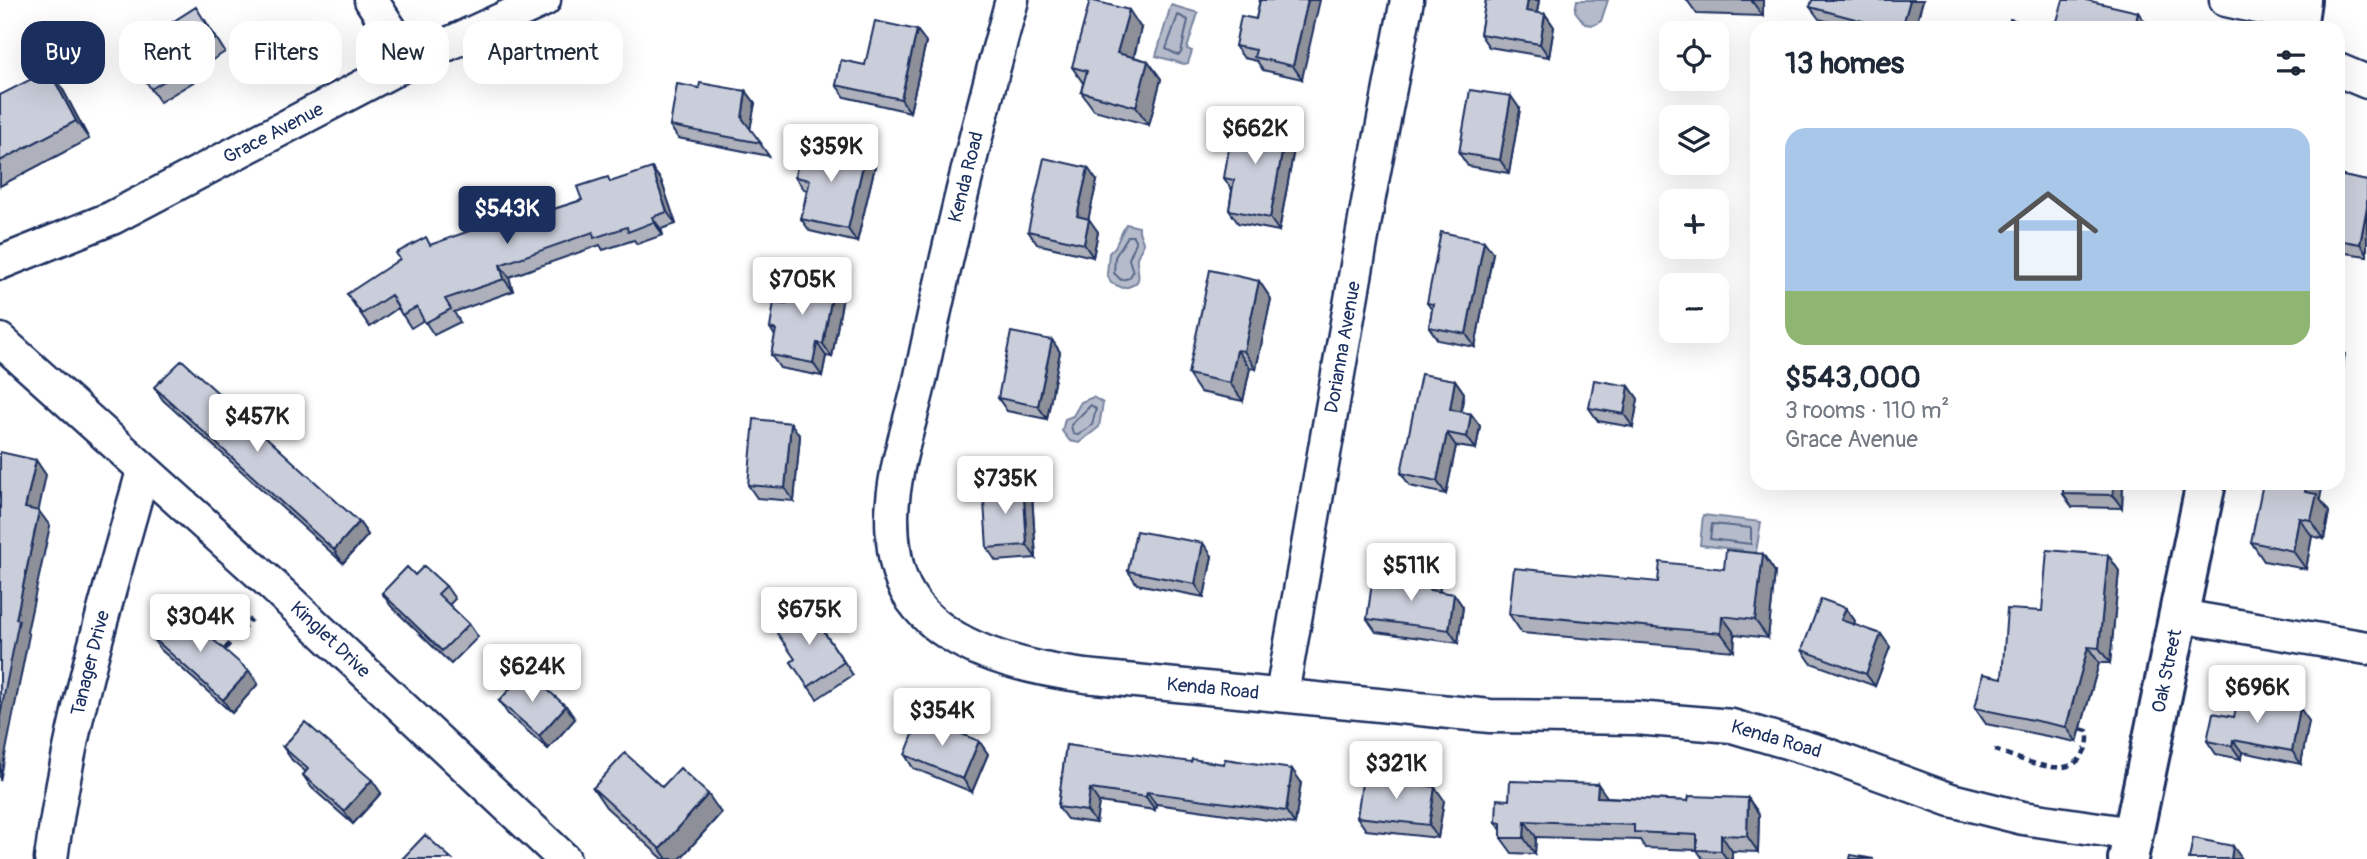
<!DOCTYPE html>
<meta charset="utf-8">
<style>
body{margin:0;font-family:Pangolin,sans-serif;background:#f2f2f3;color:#1f2937;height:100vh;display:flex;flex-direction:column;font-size:26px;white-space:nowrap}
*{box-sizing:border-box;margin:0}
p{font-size:23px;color:#747a83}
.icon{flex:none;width:38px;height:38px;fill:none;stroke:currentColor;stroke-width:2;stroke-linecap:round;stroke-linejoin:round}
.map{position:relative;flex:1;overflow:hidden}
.side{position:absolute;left:1750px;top:21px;width:595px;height:469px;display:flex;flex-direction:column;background:#fff;border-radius:21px;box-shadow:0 7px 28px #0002}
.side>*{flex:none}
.banner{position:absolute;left:21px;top:21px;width:665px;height:63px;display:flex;gap:14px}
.controls{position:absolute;left:1659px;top:21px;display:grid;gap:14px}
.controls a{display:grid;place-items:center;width:70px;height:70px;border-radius:14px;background:#fff;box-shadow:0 7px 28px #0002;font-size:35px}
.price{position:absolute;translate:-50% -60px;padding:0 16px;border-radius:7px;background:#fff;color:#222;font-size:23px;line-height:46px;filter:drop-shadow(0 2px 4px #0008)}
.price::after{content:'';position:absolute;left:50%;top:42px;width:21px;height:16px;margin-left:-10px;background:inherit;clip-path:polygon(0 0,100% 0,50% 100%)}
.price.on{background:#1b2f5e;color:#fff}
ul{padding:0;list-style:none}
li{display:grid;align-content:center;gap:14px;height:371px;padding:0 35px}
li+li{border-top:2px solid #e0e1e3}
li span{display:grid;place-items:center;height:217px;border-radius:21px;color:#555}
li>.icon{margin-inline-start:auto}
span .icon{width:126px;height:126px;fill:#fffc;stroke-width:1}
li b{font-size:30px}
h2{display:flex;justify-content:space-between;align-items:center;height:84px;padding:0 35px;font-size:30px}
.pill{padding:0 24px;border-radius:21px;background:#fff;box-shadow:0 7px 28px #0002;font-size:24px;line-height:63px}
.pill.on{background:#1b2f5e;color:#fff}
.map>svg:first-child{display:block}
.water{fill:#b5bbca;stroke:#77839f;stroke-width:2}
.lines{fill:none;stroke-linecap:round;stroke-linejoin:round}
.shore{stroke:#596789;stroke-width:2}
.minor-casing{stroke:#1b2f5e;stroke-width:37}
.tertiary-casing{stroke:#1b2f5e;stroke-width:44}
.path{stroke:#1b2f5e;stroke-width:4.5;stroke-dasharray:7 5;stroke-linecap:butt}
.minor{stroke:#fff;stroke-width:32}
.tertiary{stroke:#fff;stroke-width:38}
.wall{fill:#aeb1bb;stroke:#1b2f5e;stroke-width:2}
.shaded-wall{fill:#8d9099;stroke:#1b2f5e;stroke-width:2}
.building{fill:#caceda;stroke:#1b2f5e;stroke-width:2}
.labels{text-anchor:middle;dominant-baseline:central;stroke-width:7;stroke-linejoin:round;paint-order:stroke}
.street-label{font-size:19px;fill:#1b2f5e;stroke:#fff}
</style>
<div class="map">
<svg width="2367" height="859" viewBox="0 0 2367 859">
<rect width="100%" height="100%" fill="#fff"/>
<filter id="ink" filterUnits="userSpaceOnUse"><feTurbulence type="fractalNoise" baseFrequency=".0143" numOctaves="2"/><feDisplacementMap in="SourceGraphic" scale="14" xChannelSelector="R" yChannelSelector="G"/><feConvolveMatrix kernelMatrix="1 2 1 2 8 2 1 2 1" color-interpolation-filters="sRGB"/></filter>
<g filter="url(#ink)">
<path class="water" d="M1577 0H1608L1601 21 1594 25 1585 24 1575 11Z
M1171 5 1198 13 1187 49 1192 51 1188 63 1184 64 1156 56Z
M1126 224 1139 227C1138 234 1142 236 1143 243 1143 250 1138 252 1137 258 1135 271 1148 284 1123 288L1111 283 1107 274 1109 253 1115 247Z
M1093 397 1103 403 1099 427 1079 443 1070 441 1062 431 1065 419 1073 416 1081 402Z
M1703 515 1761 522 1755 558 1742 556V550L1700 545Z"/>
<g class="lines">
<path class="shore" d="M1178 15 1188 20 1181 53 1178 55 1166 49Z
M1128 236H1133L1136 242 1129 259 1133 272 1129 278 1121 280 1114 273 1115 257Z
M1091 405 1096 409 1092 425 1078 435 1073 434 1071 425Z
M1712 524 1751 528V544L1710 539Z"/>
<g class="minor-casing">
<g id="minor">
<path d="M371 0 411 61"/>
<path id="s1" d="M1012 0C978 124 947 250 921 376 911 422 893 468 892 516 892 538 895 568 905 588 936 648 1025 668 1085 676L1490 716 1636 718 1732 726 1817 751 1951 800 2023 818 2133 834"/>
<path d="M2226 0 2299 16"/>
<path d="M2338 70 2367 82"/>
<path id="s2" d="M0 263 112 218 411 61 544 0"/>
<path id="s3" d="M0 340 268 581 564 859"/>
<path d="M2180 616 2367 648"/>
<path id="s4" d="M1282 694 1369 197 1407 0"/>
<path id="s5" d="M51 859C68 727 107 599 143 471"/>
</g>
</g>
<g class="tertiary-casing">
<g id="tertiary">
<path d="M2297 28 2301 0"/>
<path id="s6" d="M2128 859 2206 483"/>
</g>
</g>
<path class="path" d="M225 649 251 619
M1994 750C2019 757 2070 784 2084 752 2088 745 2089 739 2087 731L2080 729"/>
<use href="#minor" class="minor"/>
<use href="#tertiary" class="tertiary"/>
</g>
<path class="wall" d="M1260 0 1302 79 1263 70 1257 61 1244 58 1235 46 1256 19Z
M1486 0H1539L1537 13 1545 14 1554 27 1549 57 1489 47 1480 34Z
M1687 0H1763V16L1697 14Z
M1923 0 1915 28H1851L1819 19 1810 7Z
M205 20 225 52 201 67 205 75 160 102 151 89Z
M1141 28 1134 57 1148 61 1161 79 1149 125 1094 110 1081 92 1083 83 1072 67Z
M917 30 926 42 910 112 845 97 836 85Z
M62 88 89 139 0 186V95Z
M699 88 746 91 755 103 750 129 769 156 678 138 670 126Z
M1520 109 1509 173 1468 166 1459 153Z
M1296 138 1279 231 1238 223 1229 210 1232 190 1224 178Z
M817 153H866L875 166 857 242 810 231 801 219 807 190 804 189 795 177Z
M2338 175 2367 181V256L2338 252Z
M661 180 676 224 661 229 663 235 637 244 634 240 603 250 600 245 509 277 513 291 454 312 460 322 434 335 424 320 411 328 398 308 370 327 347 294 518 221 582 200 612 182Z
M1097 181 1088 219 1098 232 1093 257 1037 244 1028 231Z
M1493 253 1475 347 1438 340 1429 327 1432 310 1427 303Z
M1259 281 1271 299 1256 369 1250 368 1243 401 1200 392 1188 374Z
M844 291 832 357 826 356 822 376 780 368 771 355 775 336 770 328Z
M1052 340 1060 352 1047 419 1007 411 998 398Z
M1455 380 1464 393 1461 412 1471 414 1480 426 1476 449 1456 446 1446 494 1410 486 1401 473Z
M1629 386 1638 399 1633 427 1598 421 1589 408Z
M154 387 359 522 368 535 343 563 163 400Z
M800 436 794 501 757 498 748 485Z
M1023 483 1032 495 1036 558 996 561 987 548Z
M2063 483H2123L2122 508 2072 507 2063 494Z
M2320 499 2329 512 2324 539 2312 536 2306 569 2264 561 2251 542Z
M1763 554 1775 572 1768 638 1735 634 1734 651 1522 633 1509 614 1658 582 1724 569Z
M2108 555 2119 571 2110 663H2099L2077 742 1986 724 1975 708 2002 678 2042 611Z
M1212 556 1204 597 1137 584 1128 571Z
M415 575 446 586 455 599 449 605 469 624 478 637 451 664 391 606 382 593Z
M1431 575 1440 588 1439 592 1454 594 1463 607 1458 643 1376 632 1367 619 1401 587Z
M808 608 853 675 817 699 791 662 795 659Z
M1846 608 1855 621 1853 624 1890 647 1875 686 1811 663 1802 650Z
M151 636 249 671 258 684 232 713 160 649Z
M499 701 566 706 575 719 548 749 508 714Z
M2234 717 2309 721 2301 764 2242 752 2241 759 2216 754 2207 741Z
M979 741 988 754 972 792 913 768 905 755Z
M1066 745 1301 782 1295 824 1156 804 1155 810 1099 802 1096 823 1067 819 1058 807Z
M283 747 381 793 353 824 312 788 303 775 306 772 292 760Z
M662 787 721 813 680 859H663L606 807 593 788Z
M1607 797 1688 801 1748 798 1759 814 1758 852 1732 851V859H1703L1697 850 1645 848 1640 840 1536 837 1535 854 1512 853 1501 838V830L1496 822Z
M1444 800 1438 838 1366 830 1357 817Z"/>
<path class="shaded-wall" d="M1308 0H1320L1302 79 1293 66Z
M1528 0H1539L1535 24 1526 11Z
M1751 0H1763V16Z
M1910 0H1923L1915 28H1902Z
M1129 10 1141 28 1130 71 1117 53Z
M2138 12 2147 25V28H2135Z
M1545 14 1554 27 1549 57 1540 44Z
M917 30 926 42 910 112 901 99Z
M1148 61 1161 79 1149 125 1136 107Z
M49 70 62 88 89 139 76 121Z
M746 91 755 103 750 130 742 118Z
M1511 96 1520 109 1509 173 1500 160Z
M1287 126 1296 138 1279 231 1270 218Z
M866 153 875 166 857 242 848 229Z
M652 168 661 180 676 224 667 212Z
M1088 168 1097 181 1086 229 1077 216Z
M2367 207V253L2360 244Z
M652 217 661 229 663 235 654 222Z
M1089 219 1098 232 1093 257 1084 244Z
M1484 241 1493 253 1475 347 1466 334Z
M500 265 509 277 513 291 504 279Z
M835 279 844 291 832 357 823 344Z
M1259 281 1271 299 1256 369 1244 351Z
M1052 340 1060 352 1047 419 1038 406Z
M817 343 826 356 822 376 813 363Z
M2338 344 2345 354 2338 391Z
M1237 350 1250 368 1243 401 1230 383Z
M1455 380 1464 393 1459 422 1450 409Z
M1629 386 1638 399 1633 427 1624 414Z
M1471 414 1480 426 1476 449 1467 437Z
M791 423 800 436 794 501 785 488Z
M1447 433 1456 446 1446 494 1437 481Z
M36 460 46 475 36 523 25 508Z
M1023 483 1032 495 1036 558 1027 545Z
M2114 483H2123L2122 508 2113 495Z
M2306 483H2323L2320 499 2329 512 2324 539 2311 520 2305 492Z
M39 511 50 526 27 632 29 635 0 781V716L16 619Z
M2299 518 2312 536 2306 569 2293 551Z
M359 522 368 535 343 563 334 550Z
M1203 543 1212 556 1204 597 1195 584Z
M1763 554 1775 572 1768 638 1755 620Z
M2108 555 2119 571 2110 663 2099 648Z
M1431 575 1440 588 1438 603 1429 590Z
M1454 594 1463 607 1458 643 1449 630Z
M1846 608 1855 621 1850 632 1841 620Z
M1722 616 1735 634 1734 651 1721 633Z
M1881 634 1890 647 1875 686 1866 674Z
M2088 647 2099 663 2077 742 2066 727Z
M249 671 258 684 232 713 223 700Z
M566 706 575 719 548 749 539 736Z
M2300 708 2309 721 2301 764 2292 751Z
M2233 740 2242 752 2241 759 2232 746Z
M979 741 988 754 972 792 963 779Z
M1292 769 1301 782 1295 824 1286 811Z
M372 780 381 793 353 824 344 811Z
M1598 784 1609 800 1597 797Z
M1435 787 1444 800 1438 838 1429 825Z
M1090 789 1099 802 1096 823 1087 811Z
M1147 792 1156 804 1155 810 1146 797Z
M708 794 721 813 680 859H667L660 849Z
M1748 798 1759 814 1758 852 1747 836Z
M1525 821 1536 837 1535 854 1524 838Z
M1721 835 1732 851V859H1727L1721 851Z
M2233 846 2242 859H2231Z"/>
<path class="building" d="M1090 0 1129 10 1117 53 1148 61 1136 107 1081 92 1087 71 1072 67Z
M1260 0H1308L1293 66 1254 57 1256 50 1235 46 1241 16 1256 19Z
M1486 0H1528L1526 11 1545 14 1540 44 1480 34Z
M1812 0H1910L1902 28H1889L1810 7Z
M2063 0H2086L2138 12 2135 28H2069L2056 25Z
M196 7 216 39 192 54 196 62 151 89 127 51Z
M2010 19 2046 28H2008Z
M875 21 917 30 901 99 836 85 841 60 865 65Z
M49 70 76 121 0 161V95Z
M700 83 746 91 742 118 761 143 670 126 677 84 699 88Z
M1470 90 1511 96 1500 160 1459 153Z
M1249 118 1287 126 1270 218 1229 210 1234 180 1224 178 1233 123 1247 126Z
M819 143 866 153 848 229 801 219 810 180 795 177 801 150 817 153Z
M1044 158 1088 168 1077 216 1089 219 1084 244 1028 231Z
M652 168 667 212 652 217 654 222 628 232 627 227 594 238 593 232 500 265 504 279 445 299 451 309 425 323 417 307 402 315 391 295 362 314 347 294 400 259 396 253 426 237 430 245 514 215 516 221 582 200 577 187 608 177 610 182Z
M2338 175 2367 181V207L2360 244 2338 240Z
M1441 232 1484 241 1466 334 1429 327 1433 304 1427 303Z
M1210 270 1259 281 1244 351 1237 350 1230 383 1188 374Z
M792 271 835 279 823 344 817 343 813 363 771 355 776 330 770 328 774 302 787 304Z
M1011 332 1052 340 1038 406 998 398Z
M182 360 359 522 334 550 154 387Z
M1421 374 1455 380 1450 409 1471 414 1467 437 1447 433 1437 481 1401 473Z
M1594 380 1629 386 1624 414 1589 408Z
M754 419 791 423 785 488 748 485Z
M0 452 36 460 25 508 39 511 16 619 19 620 0 716Z
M1023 483 1027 545 987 548 983 486Z
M2063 483H2114L2113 495 2063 494Z
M2263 483H2306L2305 492 2317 494 2311 520 2299 518 2293 551 2251 542Z
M1136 531 1203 543 1195 584 1128 571Z
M1726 550 1763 554 1755 620 1722 616 1721 633 1509 614 1514 568 1658 582 1660 562 1724 569Z
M2047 550 2108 555 2099 648 2088 647 2066 727 1975 708 1983 674 2002 678 2007 609 2042 611Z
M424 566 446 586 438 594 469 624 442 651 382 593 407 567 415 575Z
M1403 571 1431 575 1429 590 1454 594 1449 630 1367 619 1372 583 1401 587Z
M1821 599 1846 608 1841 620 1881 634 1866 674 1802 650Z
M177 608 249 671 223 700 151 636Z
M808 608 844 662 808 687 791 662 795 659 775 630Z
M526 671 566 706 539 736 499 701Z
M2239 696 2300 708 2292 751 2233 740 2232 746 2207 741 2213 713 2234 717Z
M920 717 979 741 963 779 905 755Z
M305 722 372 780 344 811 303 775 308 769 283 747Z
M1066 745 1191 762 1192 759 1224 764 1225 759 1292 769 1286 811 1147 792 1146 797 1090 789 1087 811 1058 807Z
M625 753 662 787 680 768 708 794 660 849 593 788Z
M1363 776 1435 787 1429 825 1357 817Z
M1510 781 1598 784 1597 797 1688 801 1689 796 1748 798 1747 836 1721 835V851L1697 850V835L1634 832V825L1525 821 1524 838H1501V823L1496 822 1497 799 1509 800Z
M425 835 452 859H402Z
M2193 838 2233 846 2231 859H2189Z
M1851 855 1874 859H1850Z"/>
</g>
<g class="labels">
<g class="street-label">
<text stroke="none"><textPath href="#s2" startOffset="303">Grace Avenue</textPath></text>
<text transform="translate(966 177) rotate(-76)">Kenda Road</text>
<text stroke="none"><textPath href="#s4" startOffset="352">Dorianna Avenue</textPath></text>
<text stroke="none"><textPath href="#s3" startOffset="446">Kinglet Drive</textPath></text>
<text stroke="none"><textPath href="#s5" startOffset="200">Tanager Drive</textPath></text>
<text stroke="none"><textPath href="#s6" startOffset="192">Oak Street</textPath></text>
<text stroke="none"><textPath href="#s1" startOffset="940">Kenda Road</textPath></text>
<text stroke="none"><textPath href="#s1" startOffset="1507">Kenda Road</textPath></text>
</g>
</g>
</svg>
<div class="controls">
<a><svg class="icon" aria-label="locate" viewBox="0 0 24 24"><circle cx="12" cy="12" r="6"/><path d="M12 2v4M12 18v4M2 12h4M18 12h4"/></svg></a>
<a><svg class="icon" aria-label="layers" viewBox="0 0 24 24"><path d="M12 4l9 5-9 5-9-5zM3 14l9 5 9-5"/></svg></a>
<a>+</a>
<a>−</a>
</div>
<b class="price" style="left:1255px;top:166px">$662K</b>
<b class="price" style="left:831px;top:184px">$359K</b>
<b class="price on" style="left:507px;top:246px">$543K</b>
<b class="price" style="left:802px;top:317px">$705K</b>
<b class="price" style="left:257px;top:454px">$457K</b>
<b class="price" style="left:1005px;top:516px">$735K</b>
<b class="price" style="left:1411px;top:603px">$511K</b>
<b class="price" style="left:809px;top:647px">$675K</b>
<b class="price" style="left:200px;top:654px">$304K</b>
<b class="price" style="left:532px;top:704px">$624K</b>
<b class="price" style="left:2257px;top:725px">$696K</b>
<b class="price" style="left:942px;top:748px">$354K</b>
<b class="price" style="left:1396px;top:801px">$321K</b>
<div class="banner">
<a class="pill on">Buy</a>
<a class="pill">Rent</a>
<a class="pill">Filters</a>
<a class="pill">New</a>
<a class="pill">Apartment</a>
</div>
<section class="side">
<h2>13 homes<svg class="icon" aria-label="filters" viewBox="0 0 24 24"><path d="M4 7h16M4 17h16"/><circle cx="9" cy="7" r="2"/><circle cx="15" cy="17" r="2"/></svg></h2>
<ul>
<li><span style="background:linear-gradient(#a9c7e8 75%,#8fb573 0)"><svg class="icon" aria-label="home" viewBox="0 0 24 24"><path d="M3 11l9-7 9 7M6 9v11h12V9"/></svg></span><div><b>$543,000</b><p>3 rooms · 110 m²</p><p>Grace Avenue</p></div></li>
</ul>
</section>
</div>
